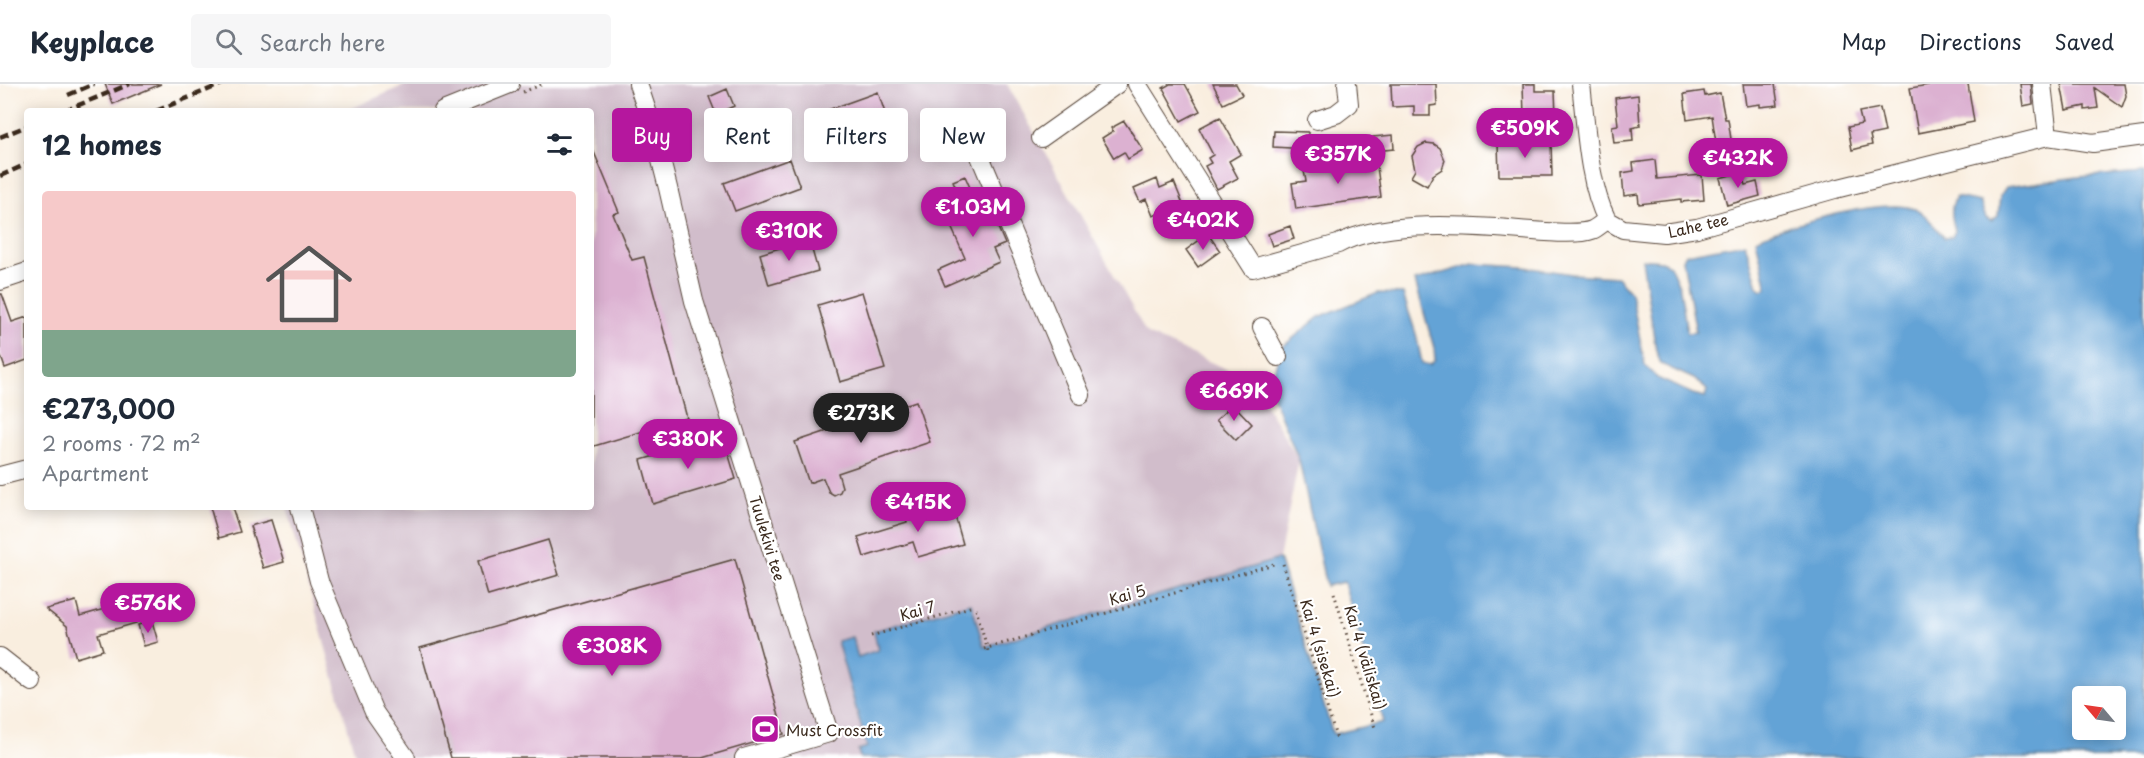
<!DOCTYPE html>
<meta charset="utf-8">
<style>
body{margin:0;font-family:"Playpen Sans",sans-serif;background:#f6f6f7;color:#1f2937;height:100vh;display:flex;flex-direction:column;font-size:22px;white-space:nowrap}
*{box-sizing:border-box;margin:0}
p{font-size:20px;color:#747a83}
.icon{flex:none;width:33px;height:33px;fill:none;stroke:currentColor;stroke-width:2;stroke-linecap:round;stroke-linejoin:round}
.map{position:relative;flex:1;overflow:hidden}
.drawer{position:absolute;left:24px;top:24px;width:570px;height:402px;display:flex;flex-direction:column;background:#fff;border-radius:6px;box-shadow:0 3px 15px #0003}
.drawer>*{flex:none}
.banner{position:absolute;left:612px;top:24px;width:570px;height:54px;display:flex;gap:12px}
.needle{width:39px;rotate:299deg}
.buttons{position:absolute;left:2072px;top:602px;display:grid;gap:12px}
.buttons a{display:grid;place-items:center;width:54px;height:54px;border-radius:6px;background:#fff;box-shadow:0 3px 15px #0003;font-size:30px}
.price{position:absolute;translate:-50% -51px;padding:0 14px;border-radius:21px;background:#b5179e;color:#fff;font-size:20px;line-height:39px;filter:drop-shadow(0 2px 3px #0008)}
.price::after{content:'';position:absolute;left:50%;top:36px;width:18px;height:14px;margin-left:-9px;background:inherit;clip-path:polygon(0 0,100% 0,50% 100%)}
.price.on{background:#222;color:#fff}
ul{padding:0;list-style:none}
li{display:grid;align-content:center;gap:12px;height:318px;padding:0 18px}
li+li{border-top:2px solid #e0e1e3}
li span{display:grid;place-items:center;height:186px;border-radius:6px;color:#555}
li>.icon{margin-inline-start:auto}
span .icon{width:108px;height:108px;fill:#fffc;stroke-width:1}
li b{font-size:26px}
h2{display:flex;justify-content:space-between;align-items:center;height:72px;padding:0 18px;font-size:26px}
.chip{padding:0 21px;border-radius:6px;background:#fff;box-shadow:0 3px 15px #0003;font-size:21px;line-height:54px}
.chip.on{background:#b5179e;color:#fff}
header{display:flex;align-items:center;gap:36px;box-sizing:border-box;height:84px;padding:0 30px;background:#fff;border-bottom:2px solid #e0e1e3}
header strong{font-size:28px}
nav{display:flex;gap:33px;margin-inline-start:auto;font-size:21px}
.search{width:420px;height:54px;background:#f6f6f7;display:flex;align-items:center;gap:15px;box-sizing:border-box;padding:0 21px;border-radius:6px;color:#747a83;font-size:22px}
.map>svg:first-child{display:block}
.industrial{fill:#d1bdcb}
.water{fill:#63a3d6;stroke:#4f667a;stroke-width:1.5;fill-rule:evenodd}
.building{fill:#dcb1d1}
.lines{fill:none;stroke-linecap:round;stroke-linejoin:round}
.minor-casing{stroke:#58473b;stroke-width:20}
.path{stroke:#58473b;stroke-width:3;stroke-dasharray:1.5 4.5;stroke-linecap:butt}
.minor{stroke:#fff;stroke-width:18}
.rail{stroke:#3b2a1e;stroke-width:4.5;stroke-dasharray:9 4.5;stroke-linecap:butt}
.labels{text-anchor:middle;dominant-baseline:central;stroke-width:4.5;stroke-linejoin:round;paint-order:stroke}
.street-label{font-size:15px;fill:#3b2a1e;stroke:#fff}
.poi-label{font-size:15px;fill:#3b2a1e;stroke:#fff;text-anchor:start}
</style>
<header>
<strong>Keyplace</strong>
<div class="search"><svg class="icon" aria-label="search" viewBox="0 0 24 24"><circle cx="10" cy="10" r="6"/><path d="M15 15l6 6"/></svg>Search here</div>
<nav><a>Map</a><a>Directions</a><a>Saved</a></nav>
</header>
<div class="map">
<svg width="2144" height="674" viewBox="0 0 2144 674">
<rect width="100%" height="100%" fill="#fff"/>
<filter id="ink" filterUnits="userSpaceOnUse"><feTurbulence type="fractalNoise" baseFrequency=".0167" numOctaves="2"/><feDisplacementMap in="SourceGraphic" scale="12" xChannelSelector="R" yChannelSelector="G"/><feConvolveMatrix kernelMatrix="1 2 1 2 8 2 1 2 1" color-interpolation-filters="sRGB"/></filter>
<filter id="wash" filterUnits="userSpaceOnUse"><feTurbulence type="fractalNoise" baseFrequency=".008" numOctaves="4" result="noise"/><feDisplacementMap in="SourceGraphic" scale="24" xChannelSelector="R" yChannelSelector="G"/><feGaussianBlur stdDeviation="1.35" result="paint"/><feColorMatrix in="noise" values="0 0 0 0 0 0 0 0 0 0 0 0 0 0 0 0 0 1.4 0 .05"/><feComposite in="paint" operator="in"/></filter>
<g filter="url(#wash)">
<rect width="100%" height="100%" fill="#f9eedf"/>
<path class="industrial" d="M407 0H1007L1147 250 1242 292 1259 310 1299 376 1279 475 984 564 874 547 879 566 858 573 867 663 858 666 860 674H356L287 423H591V27H346Z"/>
<path class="water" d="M2144 88V674H860L858 666 867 663 837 557 852 553 858 573 878 566 874 547 971 519 984 563 1279 475 1333 650 1383 638 1344 498 1326 502 1299 376 1269 304 1281 264 1319 233 1378 209 1403 210 1416 250 1422 279 1430 281 1435 276 1434 264 1415 197 1473 180 1524 183 1572 190 1617 193 1631 209 1645 281 1657 294 1693 310 1705 313 1707 306 1694 295 1661 280 1656 267 1642 175 1661 177 1670 181 1680 204 1687 249 1696 248 1683 176 1686 170 1745 159 1758 202 1762 206 1767 204 1756 155C1788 141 1883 113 1915 125 1929 131 1934 144 1945 154L1952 153 1955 147C1952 134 1949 125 1956 113L1980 118 1986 134 1991 137 1998 132 2000 112 2006 103 2078 93ZM2082 612H2115V645H2082Z"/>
<g id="blocks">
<path class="building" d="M105 0H161L113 20Z
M1170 0H1185L1200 27 1181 37 1163 4Z
M1213 0H1236L1242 11 1223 20Z
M1391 0H1436L1437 21 1430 22V32H1414V22L1392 23Z
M1523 0H1535V7H1555L1556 31 1524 32Z
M1743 0H1775L1778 21 1760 23V20L1746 22Z
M1935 0H1968L1974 38 1918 49 1910 4Z
M2020 0H2031L2033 20 2023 22Z
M2061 0H2124L2126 12 2122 23 2095 4 2098 24 2085 26V22L2066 26Z
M727 5 734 22 716 30 709 13Z
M1704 7 1705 12 1720 9 1725 35H1728L1732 62 1717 65 1712 32 1687 36 1684 10Z
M878 8 889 41 823 64 811 32Z
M1638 11 1640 42 1632 44 1633 57 1614 59 1612 42 1618 41 1615 14Z
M1880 24 1885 48 1870 51 1872 61 1852 66 1848 43 1862 40 1859 28Z
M1220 33 1241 70 1229 77 1238 94 1217 105 1205 82 1211 79 1208 74 1213 71 1199 44Z
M1124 37 1143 66 1128 75 1124 68 1114 74 1102 54 1113 47 1111 44Z
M1274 47 1308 48V65L1273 63Z
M1393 51 1394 65 1374 67 1373 53Z
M1551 58 1552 92H1499L1498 59Z
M1426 59 1434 60 1440 64 1445 76 1442 85 1433 91 1427 102 1411 93 1415 86 1412 72 1418 63Z
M591 61 619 128 613 130 632 176 644 173 687 334 591 363Z
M790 75 800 103 735 127 724 99Z
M1376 75 1381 113 1296 125 1292 99 1306 97 1304 87Z
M1655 76 1657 95 1702 91 1704 116 1681 118V115L1639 120 1638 110 1624 112 1622 89 1634 87 1633 79Z
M1741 88 1745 101 1757 98 1760 112 1727 121 1720 94Z
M965 92 980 127 989 123 1005 160 993 165 999 178 945 202 938 186 965 174 950 140 968 132 953 97Z
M1157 95 1160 104 1174 98 1183 120 1153 132 1146 115 1140 118 1134 105Z
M1290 142 1294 155 1272 162 1268 150Z
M1208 150 1220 167 1198 183 1186 166Z
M809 155 818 187 769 201 760 170Z
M862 208 885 285 840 298 818 221Z
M0 210H2L12 238 27 233V276L5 284 0 270Z
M916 317 930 358 838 389 842 403 840 408 834 411 829 408 823 394 809 399 795 358Z
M1233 320 1252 340 1236 356 1216 336Z
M723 352 736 395 653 420 641 376Z
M951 418 963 460 918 473 913 458 864 473 858 453 907 438 906 432Z
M210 423H232L240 448 219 454Z
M271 436 284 478 263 484 250 442Z
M548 456 559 491 488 512 478 477Z
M735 475 784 650 702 674H451L420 564Z
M76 517 80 532 130 518 136 539 98 550 103 566 76 574 67 542 46 525Z
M152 537 158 558 144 562 138 541Z"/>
</g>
</g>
<g filter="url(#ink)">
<use href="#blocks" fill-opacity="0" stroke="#58473b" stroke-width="1.5"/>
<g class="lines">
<g class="minor-casing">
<path id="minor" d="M638 0 653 45 668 104 694 217 829 649 744 674
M1137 0 1253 184 1338 160C1380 138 1448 141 1496 144 1516 145 1575 153 1592 146 1597 144 1602 139 1607 136L1623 145 1664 149 1697 144 1835 105 2048 52 2093 59 2144 52
M1581 0C1586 41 1588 99 1607 136
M2042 0 2048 52
M443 27 510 0
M1317 36 1336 30 1349 20 1347 0
M1041 54 1117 0
M976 63 1081 311
M0 197 27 188
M1262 243 1278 273
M0 392 27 385
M300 423 319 497 374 628 406 674
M0 573 32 598"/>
</g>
<path class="path" d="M523 8 543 0
M1283 480 1337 656
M1334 509 1375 644
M976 525 988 567
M871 552 970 523
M984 565 1277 479"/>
<use href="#minor" class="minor"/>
<path class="rail" d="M68 11 94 0
M64 27 130 0
M156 27 222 0
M0 53 27 42
M0 92 27 80"/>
</g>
</g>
<defs>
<g id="stadium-square" transform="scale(1.5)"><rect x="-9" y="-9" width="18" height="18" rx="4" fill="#b5179e" stroke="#fff"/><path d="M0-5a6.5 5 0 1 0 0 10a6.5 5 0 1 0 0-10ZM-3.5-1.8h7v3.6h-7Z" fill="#fff"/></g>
</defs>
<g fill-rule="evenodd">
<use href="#stadium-square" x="765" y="645"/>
</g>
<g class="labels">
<g class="street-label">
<text transform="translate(1698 141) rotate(-13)">Lahe tee</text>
<text transform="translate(768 454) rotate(73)">Tuulekivi tee</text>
<text transform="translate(1127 510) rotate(-16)">Kai 5</text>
<text transform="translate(917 526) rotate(-16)">Kai 7</text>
<text transform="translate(1321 564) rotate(73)">Kai 4 (sisekai)</text>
<text transform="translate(1366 573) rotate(73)">Kai 4 (väliskai)</text>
</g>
<g class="poi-label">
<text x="786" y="645">Must Crossfit</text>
</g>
</g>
</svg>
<div class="buttons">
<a><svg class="needle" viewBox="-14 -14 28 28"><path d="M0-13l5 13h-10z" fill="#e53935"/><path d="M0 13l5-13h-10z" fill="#747a83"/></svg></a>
</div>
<b class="price" style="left:1525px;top:75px">€509K</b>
<b class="price" style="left:1338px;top:101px">€357K</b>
<b class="price" style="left:1738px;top:105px">€432K</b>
<b class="price" style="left:973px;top:154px">€1.03M</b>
<b class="price" style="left:1203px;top:167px">€402K</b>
<b class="price" style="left:789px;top:178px">€310K</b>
<b class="price" style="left:1234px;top:338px">€669K</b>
<b class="price on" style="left:861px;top:360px">€273K</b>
<b class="price" style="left:688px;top:386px">€380K</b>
<b class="price" style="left:918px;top:449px">€415K</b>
<b class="price" style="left:148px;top:550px">€576K</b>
<b class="price" style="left:612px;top:593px">€308K</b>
<div class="banner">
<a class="chip on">Buy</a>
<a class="chip">Rent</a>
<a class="chip">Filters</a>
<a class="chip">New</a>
</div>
<section class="drawer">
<h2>12 homes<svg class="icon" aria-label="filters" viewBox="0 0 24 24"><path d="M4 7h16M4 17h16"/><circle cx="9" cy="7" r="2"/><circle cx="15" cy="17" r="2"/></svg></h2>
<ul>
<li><span style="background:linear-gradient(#f6c9c9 75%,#7fa58c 0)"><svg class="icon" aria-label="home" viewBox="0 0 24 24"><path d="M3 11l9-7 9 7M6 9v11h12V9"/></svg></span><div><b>€273,000</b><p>2 rooms · 72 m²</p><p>Apartment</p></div></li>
</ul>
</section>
</div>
